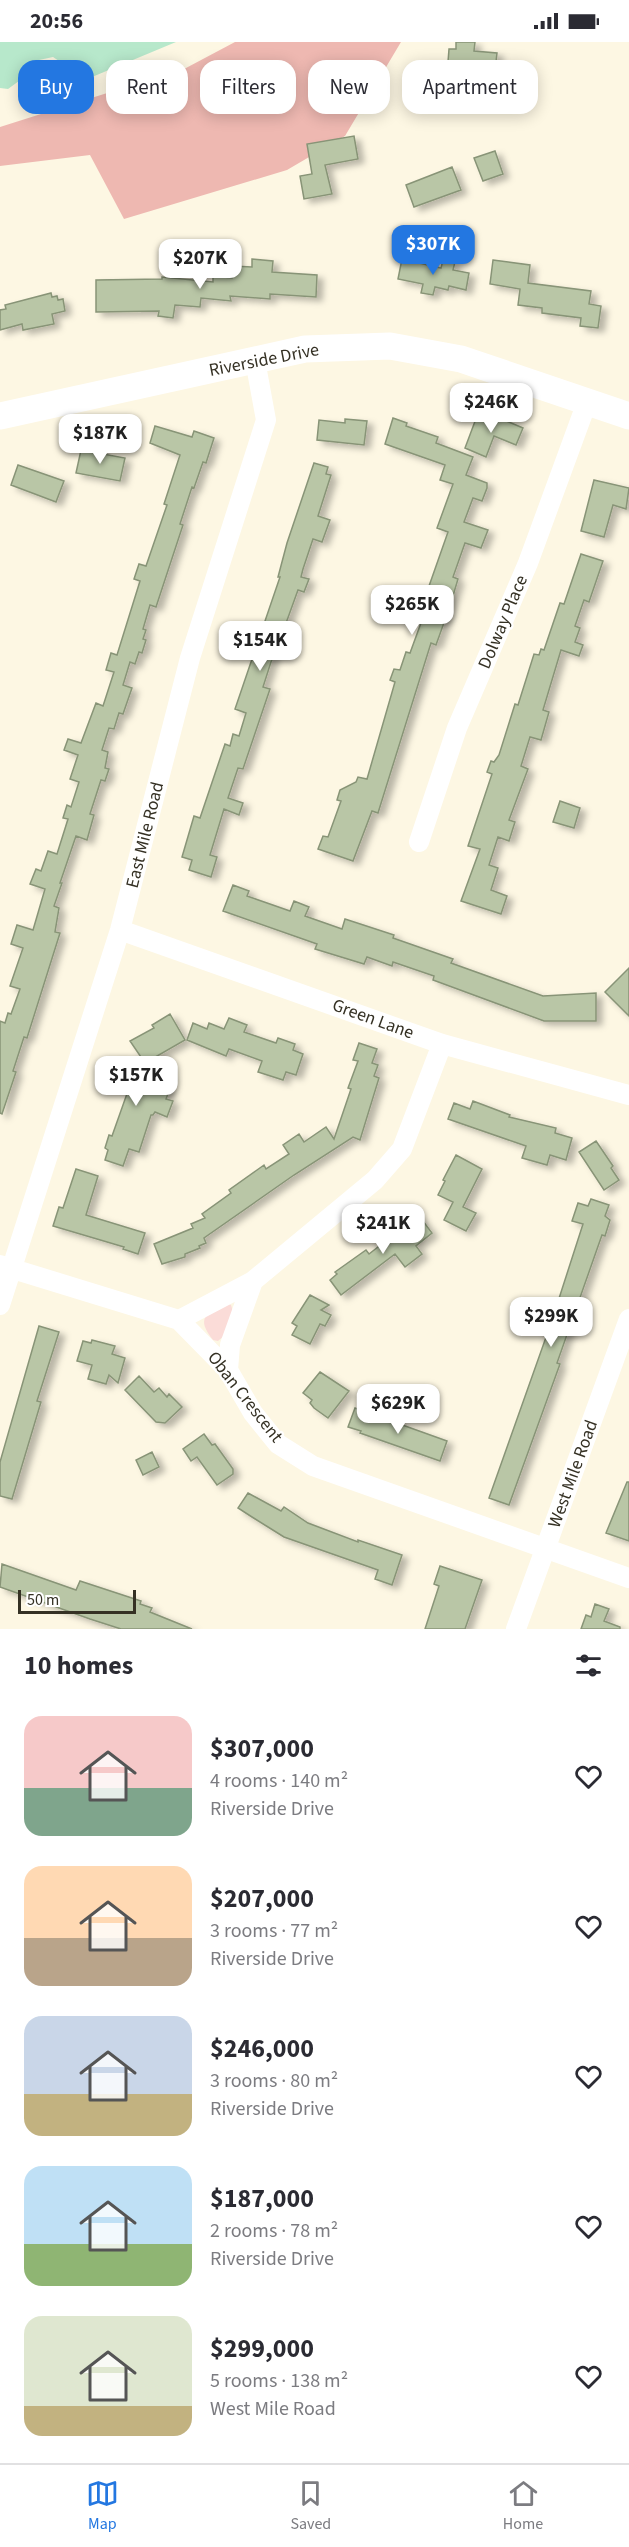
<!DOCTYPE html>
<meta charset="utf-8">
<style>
body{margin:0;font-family:"Source Sans 3",sans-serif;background:#f7f7f7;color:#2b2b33;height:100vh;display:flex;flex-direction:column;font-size:22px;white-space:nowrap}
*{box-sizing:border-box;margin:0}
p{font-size:20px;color:#7c7c81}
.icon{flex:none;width:33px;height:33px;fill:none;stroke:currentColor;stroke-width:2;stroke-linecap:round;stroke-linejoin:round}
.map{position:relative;height:1587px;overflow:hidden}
.panel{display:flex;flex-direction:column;background:#fff;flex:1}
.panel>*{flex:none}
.hud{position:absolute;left:18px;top:18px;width:594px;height:54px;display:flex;gap:12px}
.scale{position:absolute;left:18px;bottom:15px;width:118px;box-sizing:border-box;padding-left:6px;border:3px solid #353124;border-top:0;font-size:16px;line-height:21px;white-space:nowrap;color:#353124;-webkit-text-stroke:4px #fff;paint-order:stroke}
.price{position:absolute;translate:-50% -51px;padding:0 14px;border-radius:12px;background:#fff;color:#222;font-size:20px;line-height:39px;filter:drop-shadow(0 2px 3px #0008)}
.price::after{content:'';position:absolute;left:50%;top:36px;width:18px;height:14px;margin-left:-9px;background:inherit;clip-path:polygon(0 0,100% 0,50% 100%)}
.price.selected{background:#2377e1;color:#fff}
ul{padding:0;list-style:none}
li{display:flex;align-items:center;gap:18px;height:150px;padding:0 24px}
li span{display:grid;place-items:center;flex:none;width:168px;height:120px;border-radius:18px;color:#555}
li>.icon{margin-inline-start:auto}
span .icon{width:72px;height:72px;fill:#fffc;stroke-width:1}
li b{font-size:26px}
h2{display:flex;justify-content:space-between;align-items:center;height:72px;padding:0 24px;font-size:26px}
.pill{padding:0 21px;border-radius:18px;background:#fff;box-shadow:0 3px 15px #0003;font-size:21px;line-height:54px}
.pill.selected{background:#2377e1;color:#fff}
.status{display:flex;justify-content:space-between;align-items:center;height:42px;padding:0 30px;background:#fff;direction:ltr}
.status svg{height:16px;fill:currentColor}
.tab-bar{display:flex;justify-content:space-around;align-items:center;height:84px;border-top:2px solid #e1e1e2;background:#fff;font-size:16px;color:#7c7c81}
.tab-bar a{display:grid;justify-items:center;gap:3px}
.tab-bar .selected{color:#2377e1}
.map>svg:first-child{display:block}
.green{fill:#fbdcd8}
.forest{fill:#eeb8b1}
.water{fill:#b7e8cb}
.building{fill:#b9c6a6;stroke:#889477;stroke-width:1.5;filter:url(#shadow)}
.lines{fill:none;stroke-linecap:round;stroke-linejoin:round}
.minor{stroke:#fff;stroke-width:20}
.secondary{stroke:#fff;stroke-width:27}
.labels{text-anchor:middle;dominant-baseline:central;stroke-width:4.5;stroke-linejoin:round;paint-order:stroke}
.street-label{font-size:18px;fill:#353124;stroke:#fff}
</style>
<div class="status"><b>20:56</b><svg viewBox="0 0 49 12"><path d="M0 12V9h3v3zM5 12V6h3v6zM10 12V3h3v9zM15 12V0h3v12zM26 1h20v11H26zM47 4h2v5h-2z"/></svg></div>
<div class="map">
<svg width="629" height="1587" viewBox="0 0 629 1587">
<defs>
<filter id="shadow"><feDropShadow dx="6" dy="4" stdDeviation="3" flood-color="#0004"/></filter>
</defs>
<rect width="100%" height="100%" fill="#fdf7e3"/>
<path class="green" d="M227 1261 231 1263C236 1276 228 1292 218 1299L213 1298C196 1276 205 1272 227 1261Z"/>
<path class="forest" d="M235 0H401L345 94 287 128 124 177 90 113 0 124V85L186 26Z"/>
<path class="water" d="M0 0H176L92 35 77 31 53 15 39 18 23 36 8 47 0 46Z"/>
<path class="building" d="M456 0H475L474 9 497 11 494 37 472 35 470 55 452 53 453 34 447 33 449 7H456Z
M354 94 358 117 325 123 332 152 304 157 300 134 312 132 307 102Z
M495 109 503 132 483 139 474 116Z
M452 125 461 148 414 165 406 143Z
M252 217 273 219 272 230 317 233 316 255 270 252V257L230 254 231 259 201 256 200 265 175 263 173 276 158 274 159 269 96 270V238L162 237V235L213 240V234L232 236 233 224 252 225Z
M402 217 441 226 443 218 455 220 453 228 469 231 466 248 449 244 448 248 435 245 433 253 421 251 423 242 398 237Z
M493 218 530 223 528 241 591 249 589 262 601 264 598 286 580 284 581 276 542 271V266L518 263 520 247 490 242Z
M51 251 52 255 57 254 58 258 63 257 65 269 52 272 54 282 23 288 22 282 0 288V268L6 267 5 263Z
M492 373 523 386 516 403 494 394 486 415 465 406 477 374 490 379Z
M393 376 407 381 406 384 438 395 436 401 473 415 466 433 487 441V446L482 459 473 456 464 480 488 488 481 506 465 501 453 535 458 537 450 564 436 603 431 601 378 771 372 769 353 819 318 807 323 794 328 795 341 759 337 758 340 748 356 740 358 735 367 737 395 640 390 638 394 627 400 628 406 610 410 611 433 548 428 547 448 490 437 486 453 442 440 438 445 423 385 402Z
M345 377 367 379 364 403 317 398 319 378 345 381Z
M155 384 192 395 194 389 214 396 206 421 203 420 194 446 192 445 180 482 183 483 156 565 150 563 143 587 146 588 143 597 146 598 142 611 139 610 135 622 130 620 123 643 132 646 123 672 119 671 114 687 109 686 102 708 108 710 105 726 109 727 105 739 101 738 90 772 94 773 87 798 76 794 60 841H62L54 864 59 866 55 890 60 891 27 996 24 995 13 1029 16 1030 2 1072 0 1071V979L5 981 8 971 11 972 20 947 10 944 23 906 11 902 17 883 33 888 45 847 30 842 36 827 41 829 48 809 57 812 68 777 63 776 67 763 71 765 79 740 70 737 78 713 64 708 68 697 81 701 96 661 103 664 114 630 106 628 111 611 117 613 140 539 134 537 139 522 146 524 167 463 164 462 180 413 150 401Z
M81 408 125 416 120 439 76 431Z
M314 421 328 425 326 432 331 433 318 474 330 478 322 500 313 497 303 527 301 535 309 537 304 550 298 548 285 584 292 586 284 612 276 609 271 620 263 645 270 647 243 727 238 726 228 756 243 761 239 773 224 767 210 813 217 815 211 835 189 828 192 818 182 815 194 774 200 776 225 702 230 704 233 692 239 694 246 671 235 667 280 535H278L287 501Z
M18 423 64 439 56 460 11 443Z
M594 438 629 446 626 467 613 463 604 495 581 489Z
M581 512 603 519 589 560 584 558 575 584 580 586 575 600 583 603 579 614 561 608 543 668 549 670 541 698 530 695 521 724 528 727 509 778 515 780 509 799 498 795 489 823 498 826 491 848 507 854 501 872 461 859 480 807 468 804 492 732 487 730 491 719 494 720 499 713 515 662 518 663 534 612 539 613 541 607 544 608 560 561 564 562Z
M560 759 580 766 574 786 553 780Z
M233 843 249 849 247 854 290 869 294 859 309 865 305 874 342 887 345 877 394 893 393 896 453 917 451 921 543 954 596 951V979H544L433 938 434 934 393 920 392 924 367 915 364 922 315 907 317 902 223 869Z
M629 926V974L605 950Z
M170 972 185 998 145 1021 130 999 154 986 152 983Z
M229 976 247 983 244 990 276 1001 278 996 295 1002 293 1008 303 1012 296 1033 286 1030 283 1038 258 1030 262 1019 229 1007 226 1014 187 998 193 981 207 987 209 981 224 987Z
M359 1001 377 1007 372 1021 378 1023 374 1034 379 1036 360 1098 353 1095 294 1133 204 1196 206 1201 199 1204 200 1206 185 1212V1215L162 1222 154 1202 193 1186 191 1182 205 1176 202 1172 231 1151 229 1148 264 1123 266 1127 289 1112 283 1103 299 1092 304 1100 326 1085 334 1097 351 1047 348 1046 358 1019 353 1018Z
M116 1015 170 1035 166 1046 170 1047 166 1057 173 1059 167 1075 155 1070 153 1073H151L139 1110 129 1107 123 1124 105 1118 108 1108 105 1106 109 1093 112 1094 129 1046 107 1039Z
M473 1059 510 1073 509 1075 556 1086 555 1091 572 1096 566 1118 550 1113 547 1123 522 1116 526 1104 448 1077 454 1061 470 1067Z
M596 1099 613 1124 611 1126 619 1138 604 1148 579 1110Z
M456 1113 482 1127 463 1165 476 1171 466 1189 444 1178 453 1160 438 1153 445 1139 443 1138Z
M76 1127 98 1134 86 1173 145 1191 138 1212 123 1207 124 1205 53 1184 59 1165 63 1166Z
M591 1157 609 1163 605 1174 610 1178 605 1194 602 1193 557 1321 560 1322 509 1463 489 1456 550 1284 534 1278 538 1266 554 1272 583 1182 572 1179 578 1161 588 1164Z
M420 1175 432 1191 416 1204 422 1212 405 1225 395 1212 341 1253 330 1238 337 1232 335 1230 366 1208 369 1212 410 1180 412 1181Z
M310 1253 329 1263 321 1268 331 1273 325 1284 320 1282 310 1302 292 1293 297 1284 292 1281Z
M39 1284 59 1290 37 1359 41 1360 12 1457 0 1454V1420Z
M92 1298 115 1304 112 1312 125 1316 118 1341 109 1333 106 1342 88 1337 92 1323 77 1319 83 1299 91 1301Z
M320 1330 349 1349 328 1376 314 1366 310 1361 312 1358 303 1351Z
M139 1334 154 1350 159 1346 167 1355 169 1352 182 1365 165 1381 156 1380 125 1348Z
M355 1366 447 1399 440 1419 360 1391 361 1389 348 1385Z
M204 1392 212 1403 215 1402 233 1427V1432L217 1443 197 1415 191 1419 183 1407Z
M152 1410 159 1425 143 1433 136 1418Z
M627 1440H629V1499L606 1491Z
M248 1451 281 1469 284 1465 308 1481 358 1500V1498L402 1513 392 1543 375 1537 378 1528 284 1495 252 1475 238 1466Z
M2 1522 76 1548 80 1539 141 1559 140 1562 152 1566 150 1570 192 1587H121L90 1577 0 1545Z
M440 1524 482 1538 465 1587H425L439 1544 434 1542Z
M595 1562 609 1567 604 1579 620 1585V1587H581L586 1573 591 1575Z"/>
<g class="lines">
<path class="minor" d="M419 800 457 686 528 521 587 360
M120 888 442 1002 629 1053
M0 1223 179 1278 228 1328 253 1371 278 1402 313 1424 629 1536
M0 1263 120 888 190 616 266 378 255 318
M179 1278 253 1239 375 1138 402 1107 442 1002
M228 1328 230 1303 253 1239
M516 1587 629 1277"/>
<path class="secondary" d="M0 374 305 307 390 304 461 317 629 374"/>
</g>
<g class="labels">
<g class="street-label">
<text transform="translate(264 318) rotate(-11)">Riverside Drive</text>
<text transform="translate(503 580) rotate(-67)">Dolway Place</text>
<text transform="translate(145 793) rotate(-76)">East Mile Road</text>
<text transform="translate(373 977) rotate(20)">Green Lane</text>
<text transform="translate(245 1355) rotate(52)">Oban Crescent</text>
<text transform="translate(573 1432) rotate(-70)">West Mile Road</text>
</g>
</g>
</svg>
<div class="scale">50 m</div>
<b class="price selected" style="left:433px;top:234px">$307K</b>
<b class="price" style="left:200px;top:248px">$207K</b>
<b class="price" style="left:491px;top:392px">$246K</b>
<b class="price" style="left:100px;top:423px">$187K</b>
<b class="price" style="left:412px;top:594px">$265K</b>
<b class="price" style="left:260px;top:630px">$154K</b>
<b class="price" style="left:136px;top:1065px">$157K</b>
<b class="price" style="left:383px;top:1213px">$241K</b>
<b class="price" style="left:551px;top:1306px">$299K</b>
<b class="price" style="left:398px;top:1393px">$629K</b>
<div class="hud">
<a class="pill selected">Buy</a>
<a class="pill">Rent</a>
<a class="pill">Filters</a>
<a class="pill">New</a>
<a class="pill">Apartment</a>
</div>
</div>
<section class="panel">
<h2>10 homes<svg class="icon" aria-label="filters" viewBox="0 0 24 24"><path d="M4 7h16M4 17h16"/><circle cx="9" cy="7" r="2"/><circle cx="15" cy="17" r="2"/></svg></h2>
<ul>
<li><span style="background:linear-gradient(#f6c9c9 60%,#7fa58c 0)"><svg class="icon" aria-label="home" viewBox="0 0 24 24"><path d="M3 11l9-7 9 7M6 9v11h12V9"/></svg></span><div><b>$307,000</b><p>4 rooms · 140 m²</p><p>Riverside Drive</p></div><svg class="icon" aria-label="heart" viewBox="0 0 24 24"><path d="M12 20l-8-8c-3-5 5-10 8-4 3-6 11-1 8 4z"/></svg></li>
<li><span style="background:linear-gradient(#ffd9b3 60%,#b9a48a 0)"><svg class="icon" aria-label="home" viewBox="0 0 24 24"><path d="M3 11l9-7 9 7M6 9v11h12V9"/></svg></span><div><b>$207,000</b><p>3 rooms · 77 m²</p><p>Riverside Drive</p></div><svg class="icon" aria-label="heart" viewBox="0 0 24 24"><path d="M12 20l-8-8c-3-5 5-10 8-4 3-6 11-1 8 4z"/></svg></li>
<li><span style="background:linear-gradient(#c9d6e8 65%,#c2b280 0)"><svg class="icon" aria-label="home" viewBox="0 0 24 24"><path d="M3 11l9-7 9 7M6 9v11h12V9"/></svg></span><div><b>$246,000</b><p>3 rooms · 80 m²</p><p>Riverside Drive</p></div><svg class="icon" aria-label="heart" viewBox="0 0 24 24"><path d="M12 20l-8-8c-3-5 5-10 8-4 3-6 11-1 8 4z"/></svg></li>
<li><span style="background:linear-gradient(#bfe0f5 65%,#8fb573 0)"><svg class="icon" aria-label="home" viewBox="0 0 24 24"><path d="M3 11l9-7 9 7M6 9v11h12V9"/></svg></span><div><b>$187,000</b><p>2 rooms · 78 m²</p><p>Riverside Drive</p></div><svg class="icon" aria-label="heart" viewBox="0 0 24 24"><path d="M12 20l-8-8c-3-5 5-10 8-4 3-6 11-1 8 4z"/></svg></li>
<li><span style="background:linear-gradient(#dfe7d0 75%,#c2b280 0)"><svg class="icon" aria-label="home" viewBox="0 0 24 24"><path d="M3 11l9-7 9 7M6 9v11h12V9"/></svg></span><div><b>$299,000</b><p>5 rooms · 138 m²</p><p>West Mile Road</p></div><svg class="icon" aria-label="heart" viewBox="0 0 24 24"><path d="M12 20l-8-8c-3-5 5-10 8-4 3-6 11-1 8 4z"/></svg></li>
</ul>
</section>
<nav class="tab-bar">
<a class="selected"><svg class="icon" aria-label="map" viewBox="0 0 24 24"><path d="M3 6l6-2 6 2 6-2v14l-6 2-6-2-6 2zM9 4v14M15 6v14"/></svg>Map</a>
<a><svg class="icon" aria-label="saved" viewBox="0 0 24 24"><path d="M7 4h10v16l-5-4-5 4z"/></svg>Saved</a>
<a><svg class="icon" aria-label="home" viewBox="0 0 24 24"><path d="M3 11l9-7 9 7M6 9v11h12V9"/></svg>Home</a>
</nav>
